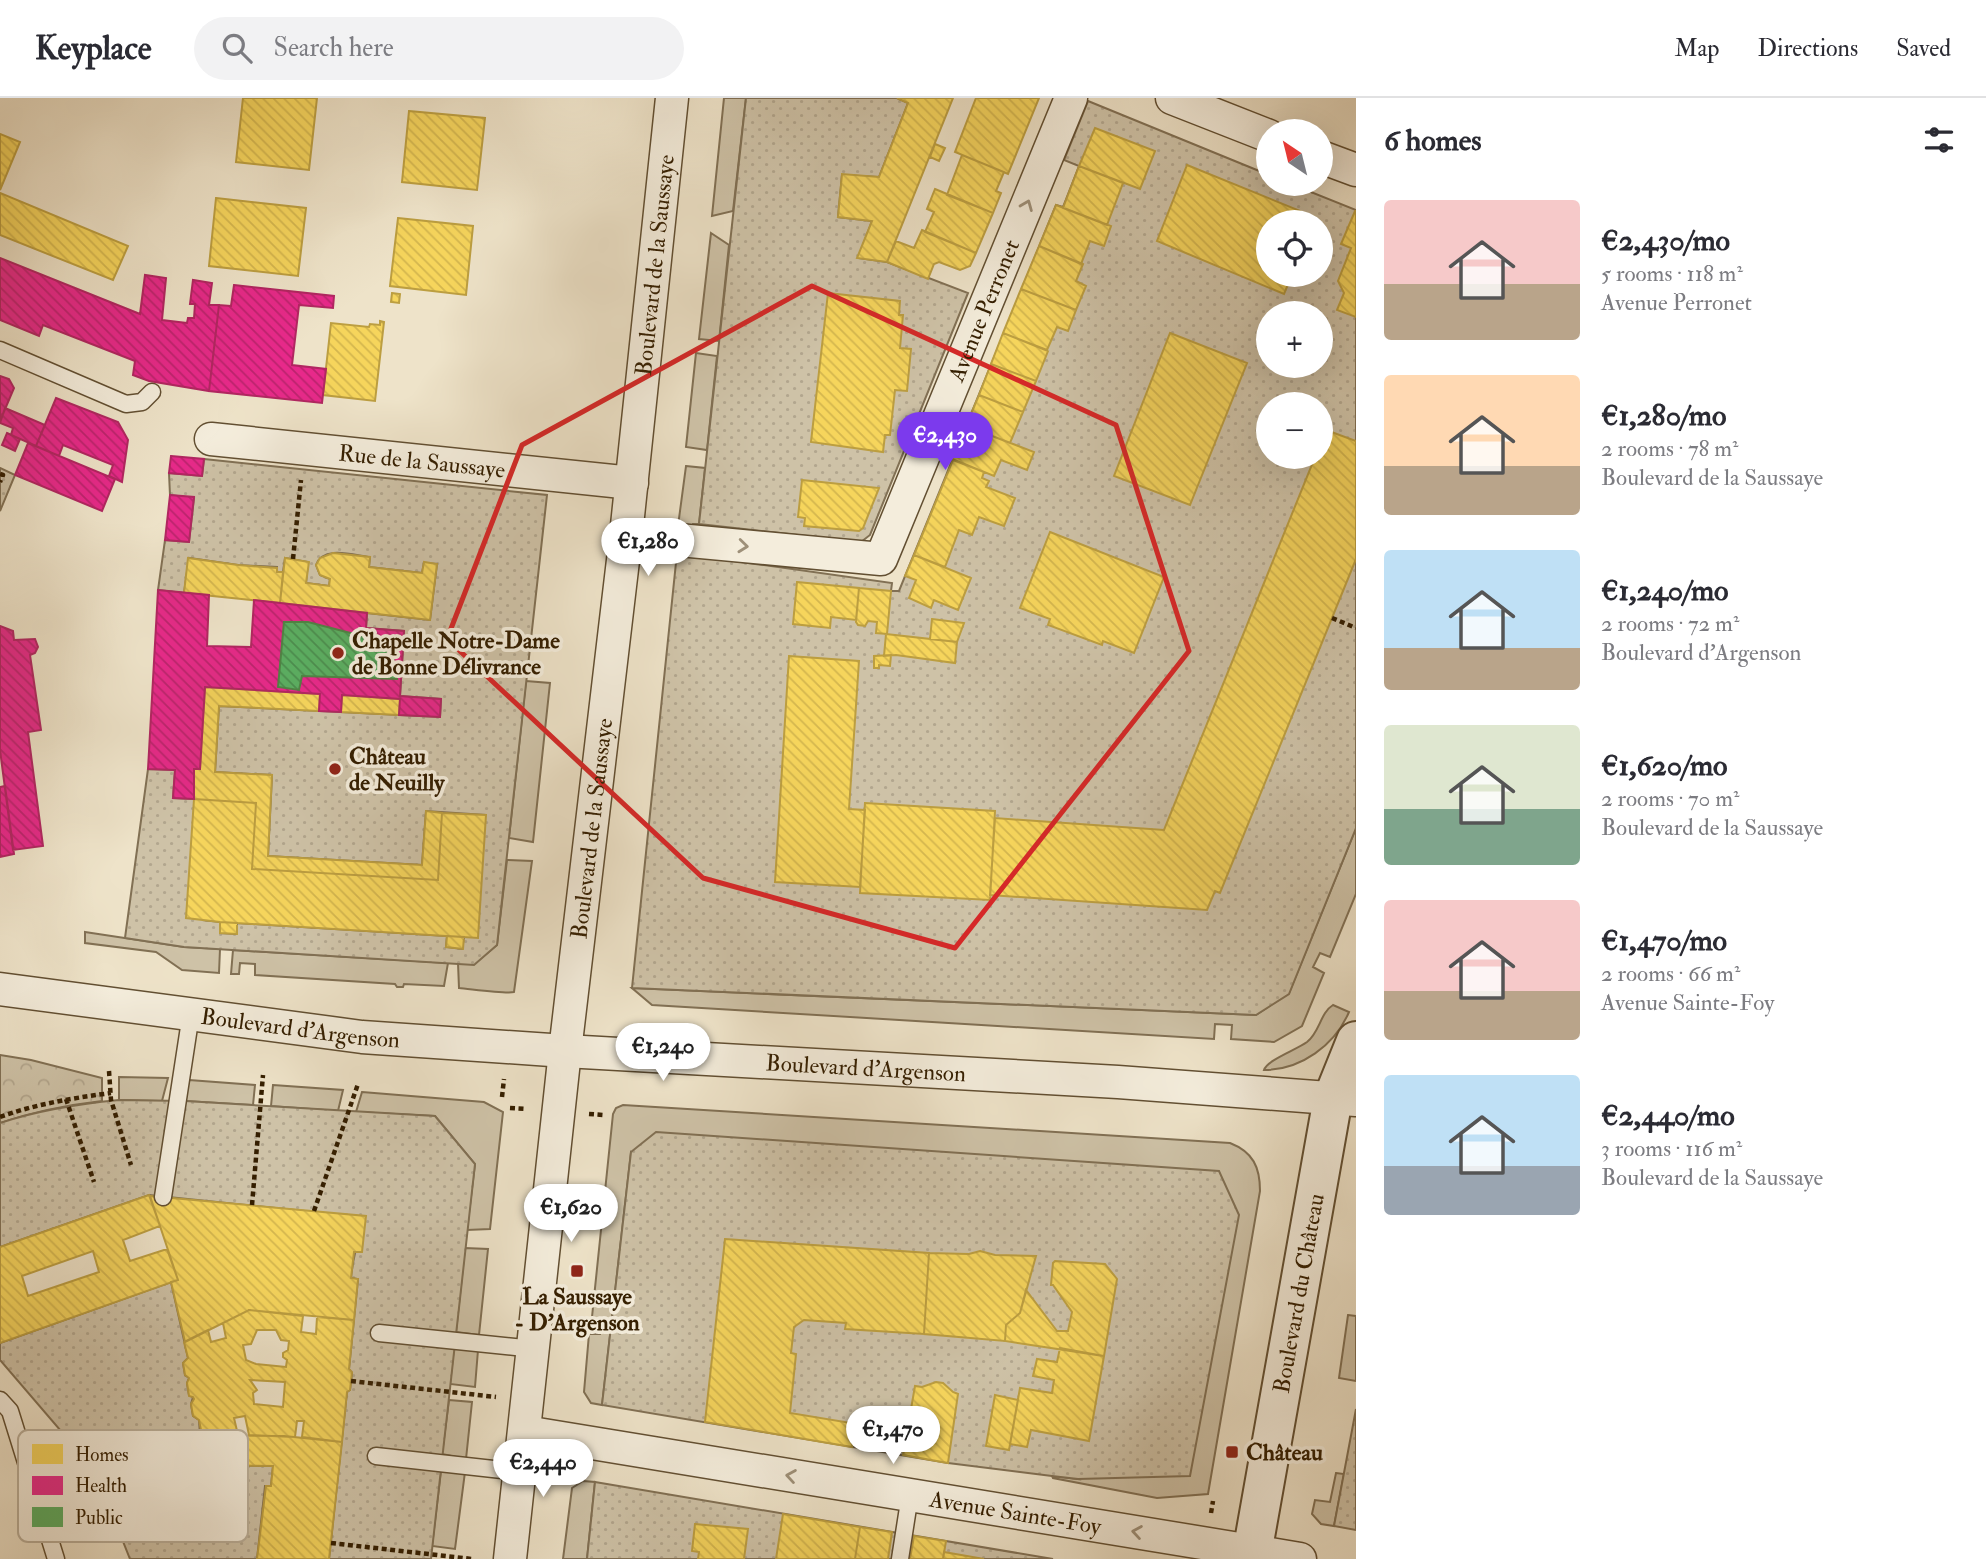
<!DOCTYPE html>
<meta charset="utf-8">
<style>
body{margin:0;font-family:"IM FELL Double Pica",serif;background:#f2f2f3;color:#2b2b33;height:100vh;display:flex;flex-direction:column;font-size:26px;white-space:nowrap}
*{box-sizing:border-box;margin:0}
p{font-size:23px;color:#7c7c81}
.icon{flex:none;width:38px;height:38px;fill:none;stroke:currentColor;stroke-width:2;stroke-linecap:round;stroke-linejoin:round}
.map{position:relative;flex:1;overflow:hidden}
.panel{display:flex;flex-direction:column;background:#fff;width:630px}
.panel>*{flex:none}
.needle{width:46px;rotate:325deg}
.controls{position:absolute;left:1256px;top:21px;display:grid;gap:14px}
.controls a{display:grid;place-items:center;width:77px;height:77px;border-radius:50%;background:#fff;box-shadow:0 7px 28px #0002;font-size:35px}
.price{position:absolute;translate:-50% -60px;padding:0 16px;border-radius:24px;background:#fff;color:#222;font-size:23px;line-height:46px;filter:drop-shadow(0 2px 4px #0008)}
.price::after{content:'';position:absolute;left:50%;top:42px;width:21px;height:16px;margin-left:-10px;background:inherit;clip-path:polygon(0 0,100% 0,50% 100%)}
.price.active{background:#7c3aed;color:#fff}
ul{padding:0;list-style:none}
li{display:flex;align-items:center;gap:21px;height:175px;padding:0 28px}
li span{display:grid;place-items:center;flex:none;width:196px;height:140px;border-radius:7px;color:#555}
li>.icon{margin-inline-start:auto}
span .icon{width:84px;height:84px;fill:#fffc;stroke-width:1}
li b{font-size:30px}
h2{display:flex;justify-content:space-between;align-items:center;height:84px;padding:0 28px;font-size:30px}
header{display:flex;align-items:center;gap:42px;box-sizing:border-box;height:98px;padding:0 35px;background:#fff;border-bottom:2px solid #e1e1e2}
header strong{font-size:33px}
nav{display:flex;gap:38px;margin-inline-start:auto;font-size:24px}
.search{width:490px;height:63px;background:#f2f2f3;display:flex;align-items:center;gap:18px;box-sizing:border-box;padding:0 24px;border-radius:38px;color:#7c7c81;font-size:26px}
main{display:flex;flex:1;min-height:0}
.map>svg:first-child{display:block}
.grass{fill:#cec2a7;stroke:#817054;stroke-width:2}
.forest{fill:url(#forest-crowns);stroke:#817054;stroke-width:2}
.garden{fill:url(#garden-dots);stroke:#817054;stroke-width:2;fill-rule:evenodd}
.homes{fill:url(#homes-back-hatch);stroke:#bc9e40;stroke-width:2;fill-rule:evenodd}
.health{fill:url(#health-back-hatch);stroke:#b12661;stroke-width:2}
.public{fill:url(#public-back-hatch);stroke:#4f8344;stroke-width:2}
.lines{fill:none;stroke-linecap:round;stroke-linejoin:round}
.service-casing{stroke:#624f32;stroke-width:19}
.minor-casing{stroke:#624f32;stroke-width:35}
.tertiary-casing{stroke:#624f32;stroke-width:42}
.path{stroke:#341e00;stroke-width:4.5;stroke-dasharray:5 3.5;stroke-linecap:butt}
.service{stroke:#f4eddc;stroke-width:16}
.minor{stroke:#f4eddc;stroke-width:32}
.tertiary{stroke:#f4eddc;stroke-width:38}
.oneway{stroke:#9e9079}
.marked{fill:none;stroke:#d62828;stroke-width:5;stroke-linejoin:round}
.poi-dot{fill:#8f2418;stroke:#f4eddc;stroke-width:2.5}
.labels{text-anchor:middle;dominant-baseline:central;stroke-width:7;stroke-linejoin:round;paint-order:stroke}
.street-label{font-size:23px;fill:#341e00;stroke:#f4eddc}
.poi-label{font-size:23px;font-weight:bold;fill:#341e00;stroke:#f4eddc;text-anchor:start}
.key{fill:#f4eddc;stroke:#baaf9a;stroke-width:2}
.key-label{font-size:19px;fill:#341e00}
</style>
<header>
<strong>Keyplace</strong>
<div class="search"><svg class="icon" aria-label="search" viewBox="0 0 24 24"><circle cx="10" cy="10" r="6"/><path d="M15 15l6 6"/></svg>Search here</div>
<nav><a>Map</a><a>Directions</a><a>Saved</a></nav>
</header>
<main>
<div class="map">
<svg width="1356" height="1461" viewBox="0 0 1356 1461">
<defs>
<pattern id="forest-crowns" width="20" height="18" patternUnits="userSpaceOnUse" patternTransform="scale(1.75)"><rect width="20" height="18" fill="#cec2a7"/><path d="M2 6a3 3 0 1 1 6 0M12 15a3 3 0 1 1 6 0" fill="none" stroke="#b2a68e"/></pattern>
<pattern id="garden-dots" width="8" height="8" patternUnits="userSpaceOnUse" patternTransform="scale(1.75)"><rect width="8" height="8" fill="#cec2a7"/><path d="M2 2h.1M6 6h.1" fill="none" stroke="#b2a68e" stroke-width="1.8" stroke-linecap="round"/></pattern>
<pattern id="homes-back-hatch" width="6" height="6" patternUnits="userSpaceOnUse" patternTransform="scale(1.75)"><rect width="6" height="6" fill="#f6d55c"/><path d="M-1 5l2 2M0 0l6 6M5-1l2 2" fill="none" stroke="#d4b64e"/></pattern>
<pattern id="health-back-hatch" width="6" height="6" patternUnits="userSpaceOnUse" patternTransform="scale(1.75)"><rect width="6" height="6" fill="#e7298a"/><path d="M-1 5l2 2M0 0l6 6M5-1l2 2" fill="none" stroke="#bc236e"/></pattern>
<pattern id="public-back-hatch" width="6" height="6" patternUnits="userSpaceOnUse" patternTransform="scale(1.75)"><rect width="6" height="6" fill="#5aae61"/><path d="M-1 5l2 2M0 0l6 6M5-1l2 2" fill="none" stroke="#4b8d4e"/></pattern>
</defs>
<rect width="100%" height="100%" fill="#eee3c9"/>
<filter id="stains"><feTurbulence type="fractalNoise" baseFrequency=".00286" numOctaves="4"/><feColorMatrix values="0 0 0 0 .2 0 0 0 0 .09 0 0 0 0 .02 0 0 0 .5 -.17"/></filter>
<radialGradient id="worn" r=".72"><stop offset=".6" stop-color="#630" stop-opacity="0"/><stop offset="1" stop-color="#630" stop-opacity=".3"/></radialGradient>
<path class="grass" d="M724 0H746L733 113 712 118Z
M711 135 729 147 719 243 699 241Z
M696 255 717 258 707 352 686 349Z
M686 368 705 370 699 426H693L692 430 678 428Z
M526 583 550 585 533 744 509 740Z
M1356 730V796L1330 859 1320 855 1313 869 1324 875 1302 928 1274 944 1231 941 1232 927 1215 926 1214 941 652 907 632 890 1256 917 1289 895Z
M507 762 532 763 514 894C506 896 471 891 459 890L458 865 474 866 497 847Z
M85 834 184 849 220 851 219 875 182 872 156 854 85 845Z
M233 852 448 865 444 888 404 886 403 889H397L395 886 255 877V866L240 865 239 876H231Z
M1333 907 1349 914C1335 947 1301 972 1264 972 1267 962 1296 952 1307 944 1320 934 1320 915 1333 907Z
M119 979 168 980 162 1003 119 1002Z
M189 982 255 987 253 1007 185 1003Z
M273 987 343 992 338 1013 271 1008Z
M362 994 484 1004 503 1014 490 1131 467 1132 475 1066 435 1018 356 1014Z
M623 1007 1230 1045C1253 1054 1260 1069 1260 1093L1208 1396 1157 1400 1053 1380 1052 1378 1078 1381 631 1054 602 1307 591 1305 584 1294 589 1236H600L602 1223 592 1219 613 1016 616 1010Z
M465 1150 488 1151 479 1237 456 1234Z
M1348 1217 1356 1218V1283L1339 1280Z
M454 1250 478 1252 475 1289 450 1286Z
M449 1302 472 1304 466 1361 442 1356Z
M441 1373 465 1374 455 1451 432 1448Z
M1336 1375 1344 1376 1334 1428 1321 1426 1312 1416 1315 1402 1330 1404Z
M583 1383 595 1384 587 1461H563L572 1390Z"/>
<path class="forest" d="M0 957 31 962 102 980V1003C67 1007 33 1014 0 1025Z"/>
<path class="garden" d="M746 0H897L908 5 879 79 842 77 838 119 872 123 858 160 887 164 968 195 870 437 861 444 699 426Z
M1088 3 1269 77V86H1291L1356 112V730L1289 896 1256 917 632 890 677 455 892 485 891 493H899L1056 107 1063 109 1079 68 1064 62ZM1269 124H1321V177H1269ZM1269 215H1321V268H1269ZM1269 306H1321V359H1269Z
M204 361 547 397 497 847 474 867 184 849 125 840 148 671 175 672 173 700 194 701 203 822 220 824V835L236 836 237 825 447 838 446 849 462 851 485 717 426 713 422 767 268 758 272 677 215 674 219 608 440 619 441 601 400 598 404 533 366 530 367 515 430 522 437 466 424 465 422 475 369 469 370 459C353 457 323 447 316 467L320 477 330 481 329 488 306 485 308 464 285 460 283 474H277V469L238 467 189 460 184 495 158 492 165 442 189 444 194 400 170 397 169 375 202 378Z
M0 370 15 377 0 413Z
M119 1002 185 1003 435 1018 475 1066 431 1461H329L347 1294 350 1292 352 1275 349 1271 358 1181 351 1180C353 1158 359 1139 365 1119L149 1097 0 1149V1025C39 1012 78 1006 119 1002Z
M656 1034 1219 1073 1239 1117 1190 1378 1078 1381 1052 1378 948 1365 602 1307 631 1054Z
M171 1184 188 1260 183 1265 185 1277 189 1280 187 1285 189 1297 193 1299 191 1306 193 1318 199 1322 202 1367 273 1368 271 1388H265L257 1461H130L120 1436 101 1441 73 1347 0 1262V1245Z
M1356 1311V1432L1334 1428Z
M595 1384 1053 1461H587Z"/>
<path class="homes" d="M243 0H317L309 72 236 64Z
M897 0H953L887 164 857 160 872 123 838 119 842 76 879 79 908 5Z
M976 0H1039L1008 76 955 54Z
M409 13 485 20 477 92 402 84Z
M1095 30 1155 53 1140 91 1079 68Z
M0 36 20 44 0 92Z
M935 46 945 50 939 63 930 59Z
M962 57 1004 74 996 93 1001 95 993 115 947 97Z
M1187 67 1315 119 1313 124H1269V177H1301L1296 187 1289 184 1284 196 1157 143Z
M1079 68 1123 85 1107 127 1063 110Z
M935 91 993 115 976 155 925 134 934 114 927 111Z
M0 95 128 148 113 182 0 137Z
M216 100 306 110 298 178 209 168Z
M1056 107 1111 128 1104 148 1090 143 1081 166 1039 148Z
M1355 113H1356V219L1337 212 1344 195 1338 183 1351 150 1341 146Z
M398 120 473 128 466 197 390 188Z
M922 132 976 155 970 168 960 172 939 164 934 166 928 181 887 164 896 143 914 150Z
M1039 148 1083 166 1076 183 1086 188 1076 212 1021 191Z
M1021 191 1076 212 1068 233 1057 229 1047 252 1003 235Z
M392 195 400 196 399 205 391 204Z
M828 195 900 203 899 217H903L900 250 911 251 907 293 895 292 890 337H885L883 354 811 344Z
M380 223 384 224 375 303 323 297 331 225 369 229 370 226 380 227Z
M1003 235 1048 253 1036 283 991 266Z
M1170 235 1247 265 1190 407 1114 378Z
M991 266 1036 283 1023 314 979 297Z
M979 297 1023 314 1010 345 966 328Z
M966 328 1034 354 1027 372 1001 362 994 378 952 361Z
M1326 332 1356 343V461L1220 795 1215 793 1207 812 990 797 995 720 1164 732 1315 359H1321V344Z
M953 362 984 374 982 380 989 383 986 389 1015 400 1004 428 979 419 972 437 959 432 945 469 914 457Z
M802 382 879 390 863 430 859 433 804 428 805 420 798 419Z
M1050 434 1164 479 1134 555 1103 543 1102 547 1048 527 1050 521 1020 510Z
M333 455 370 459 369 469 422 475 424 464 437 466 430 522 280 505 285 460 309 464 306 485 329 488 330 481 320 477 316 467 320 460Z
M914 457 971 480 958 512 934 502 931 510 909 500 916 482 905 478Z
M188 460 238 467 277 470V474H283L280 505 184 495Z
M797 484 859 490 856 522 831 519 830 530 793 526Z
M859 490 891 493 887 536 876 535 877 524 868 523 865 528 858 527 856 524Z
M932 521 964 525 957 544 930 541Z
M886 536 957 544 955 565 896 557 884 558Z
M891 557 890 568 879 567V570H874V558Z
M789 558 859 563 849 711 865 712 860 789 775 784Z
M205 589 320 596 319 613 219 608 215 674 272 677 268 758 422 767 426 713 442 715 438 782 252 771 256 705 194 701V671H200Z
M342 597 400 601 399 617 341 614Z
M194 701 256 705 252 771 438 782 442 715 486 717 478 840 220 824 186 820Z
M865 705 995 713 990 802 860 795Z
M220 824 237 825V836L220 835Z
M447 838 464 839 463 851 446 849Z
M149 1097 160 1128 123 1142 130 1163 167 1151 178 1182 0 1245V1149ZM93 1153 99 1174 28 1198 22 1178Z
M150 1098 366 1118 362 1154H354L351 1180 358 1181 354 1222 249 1212 185 1244 171 1184 178 1182Z
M725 1141 929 1155 924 1236 845 1231 846 1225 804 1222 794 1229 791 1255 796 1256 790 1315 857 1326 852 1349 705 1324Z
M980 1153 995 1157 1036 1158 1020 1215 1006 1227 1005 1243 924 1236 929 1155 969 1156Z
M1055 1163 1105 1166 1117 1181 1104 1258 1005 1243 1006 1227 1020 1215 1026 1192 1057 1233H1068L1072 1214 1053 1187H1051L1053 1165Z
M249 1212 303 1218 301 1234 316 1236 317 1219 354 1222 349 1271 352 1274 350 1292 347 1294 342 1344 302 1339 304 1323H297L295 1339 249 1337 245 1318 234 1320 238 1337H202L199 1322 193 1318 191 1306 194 1301 193 1299 189 1298 187 1285 189 1280 185 1277 183 1265 188 1260 184 1244 208 1232 211 1244 226 1240 223 1225ZM257 1232H276L281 1242 289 1243 288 1252 283 1255V1259L287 1262 286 1269 256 1266 246 1262 243 1247 251 1246ZM250 1282 285 1284 283 1309 254 1306 253 1295 257 1292Z
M1060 1250 1104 1258 1089 1343 1031 1332 1027 1349 1010 1346 1020 1290 1052 1295 1054 1282 1033 1278 1037 1261 1057 1264Z
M936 1284 943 1285 953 1294 958 1296 948 1365 903 1357 915 1288 922 1289Z
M995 1297 1018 1302 1009 1352 986 1348Z
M202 1337 284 1338 342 1344 329 1461H257L266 1388H271L273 1368 202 1367Z
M783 1416 860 1429 855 1461H776Z
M695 1426 748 1431 744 1461H698L699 1454 692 1453Z
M860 1429 892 1434 888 1461H855Z
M914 1438 946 1443 943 1461H910Z
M944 1454 984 1461H943Z"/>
<path class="health" d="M0 160 140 216 145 177 166 180 162 222 187 225 188 220H194L195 206H190L193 182 212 185 209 207H219L209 293 149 283 133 277 135 263 43 227 39 238 0 222Z
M234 187 334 198 333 210 299 207 292 267 326 271 322 305 209 293 219 207 231 208Z
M0 278 9 281 14 290 0 323Z
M56 300 118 324 128 342 122 384 109 378 113 367 63 347 59 358 36 348Z
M5 310 45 327 36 348 11 337 13 330 0 325Z
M7 335 20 341 15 353 2 347Z
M28 345 115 381 102 413 15 377Z
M171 358 204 361 202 378 169 375Z
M170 397 194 399 189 444 165 442Z
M158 492 209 497 207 548 251 549 254 502 367 515 366 530 404 533 400 598 441 601 440 619 399 617 400 601 342 597 341 614 319 613 320 596 205 589 200 671H194V701L173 700 175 672 148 671Z
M0 528 13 533 14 542 35 541 38 549 35 555 30 557 41 632 28 634 43 748 13 752 0 652Z
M5 688 14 756 0 759V689Z"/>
<path class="public" d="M284 524H308L397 547 393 564 397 581 302 578 299 592 278 589Z"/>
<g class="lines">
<g class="service-casing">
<path id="service" d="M0 252 126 306 142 304 152 294
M163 1099 191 916
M379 1235 534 1251
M0 1302 10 1313 56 1461
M376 1358 520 1374
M900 1461 910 1397"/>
</g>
<g class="minor-casing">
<g id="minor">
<path d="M1172 0 1269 38"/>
<path d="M1321 59 1356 72"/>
<path id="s1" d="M211 341 632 385"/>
<path id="s2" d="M626 437 881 461 1071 0"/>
<path id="s3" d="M0 891 362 939 565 953 1118 984 1356 1002"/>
<path id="s4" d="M525 1334 1300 1461"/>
<path id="s5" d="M510 1461 565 953 626 437 672 0"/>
</g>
</g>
<g class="tertiary-casing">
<g id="tertiary">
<path id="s6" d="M1251 1461 1333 1000 1356 943"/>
</g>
</g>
<path class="path" d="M0 376 3 377 0 384
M293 461 301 382
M1332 520 1356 530
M109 973 111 1002 131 1067
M502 999 504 981
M66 1001 94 1084
M510 1010 526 1011
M589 1016 603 1017
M0 1019C36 1006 73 1000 111 995
M252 1107 263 977
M314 1113 358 986
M351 1283 496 1299
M1211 1415 1213 1403
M331 1445 472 1461"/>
<use href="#service" class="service"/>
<use href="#minor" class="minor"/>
<use href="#tertiary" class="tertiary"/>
</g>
<defs><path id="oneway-chevron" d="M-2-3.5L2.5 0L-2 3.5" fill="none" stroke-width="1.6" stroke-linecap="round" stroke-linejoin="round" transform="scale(1.75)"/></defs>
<g class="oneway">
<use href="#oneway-chevron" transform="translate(1027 107) rotate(-68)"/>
<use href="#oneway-chevron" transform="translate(743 448) rotate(6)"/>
<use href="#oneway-chevron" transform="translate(791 1378) rotate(-171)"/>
<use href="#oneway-chevron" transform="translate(1137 1434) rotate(-171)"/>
</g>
<path class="marked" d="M812 188 1116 327 1189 553 955 850 703 780 447 541 522 347Z"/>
<g class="poi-dot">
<circle cx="338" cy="555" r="7"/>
<circle cx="335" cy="671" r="7"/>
<rect x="570" y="1166" width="14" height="14" rx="3.5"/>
<rect x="1225" y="1347" width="14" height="14" rx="3.5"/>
</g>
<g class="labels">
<g class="street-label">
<text stroke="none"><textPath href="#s5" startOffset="1302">Boulevard de la Saussaye</textPath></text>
<text stroke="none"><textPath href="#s2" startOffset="525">Avenue Perronet</textPath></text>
<text stroke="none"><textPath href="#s1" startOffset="212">Rue de la Saussaye</textPath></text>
<text stroke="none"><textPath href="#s5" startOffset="735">Boulevard de la Saussaye</textPath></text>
<text stroke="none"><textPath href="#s3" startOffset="303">Boulevard d'Argenson</textPath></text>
<text stroke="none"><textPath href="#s3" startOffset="870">Boulevard d'Argenson</textPath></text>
<text stroke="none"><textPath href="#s6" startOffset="270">Boulevard du Château</textPath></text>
<text stroke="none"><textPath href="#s4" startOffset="497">Avenue Sainte-Foy</textPath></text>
</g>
<g class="poi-label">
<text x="352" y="542">Chapelle Notre-Dame<tspan x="352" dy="26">de Bonne Délivrance</tspan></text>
<text x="349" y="658">Château<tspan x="349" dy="26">de Neuilly</tspan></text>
<text x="577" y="1198" text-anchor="middle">La Saussaye<tspan x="577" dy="26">- D'Argenson</tspan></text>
<text x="1246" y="1354">Château</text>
</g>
</g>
<rect x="18" y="1332" width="230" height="112" rx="10" class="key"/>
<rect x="32" y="1346" width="31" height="20" fill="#f6d55c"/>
<rect x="32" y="1378" width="31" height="19" fill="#e7298a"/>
<rect x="32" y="1409" width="31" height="20" fill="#5aae61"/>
<g class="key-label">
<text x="75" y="1363">Homes</text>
<text x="75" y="1394">Health</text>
<text x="75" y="1426">Public</text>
</g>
<rect width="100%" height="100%" filter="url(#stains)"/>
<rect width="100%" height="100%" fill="url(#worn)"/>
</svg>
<div class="controls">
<a><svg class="needle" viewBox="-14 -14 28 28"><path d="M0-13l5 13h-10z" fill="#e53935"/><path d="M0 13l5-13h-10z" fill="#7c7c81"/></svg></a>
<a><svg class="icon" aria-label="locate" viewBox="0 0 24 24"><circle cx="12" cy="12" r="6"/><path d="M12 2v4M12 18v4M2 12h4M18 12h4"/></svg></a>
<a>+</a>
<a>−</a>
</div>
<b class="price active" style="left:945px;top:374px">€2,430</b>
<b class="price" style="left:648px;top:480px">€1,280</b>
<b class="price" style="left:663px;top:985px">€1,240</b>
<b class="price" style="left:571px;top:1146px">€1,620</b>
<b class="price" style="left:893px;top:1368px">€1,470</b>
<b class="price" style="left:543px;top:1401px">€2,440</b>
</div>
<section class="panel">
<h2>6 homes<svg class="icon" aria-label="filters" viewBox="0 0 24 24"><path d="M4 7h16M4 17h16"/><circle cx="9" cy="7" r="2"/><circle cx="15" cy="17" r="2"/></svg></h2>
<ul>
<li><span style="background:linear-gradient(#f6c9c9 60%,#b9a48a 0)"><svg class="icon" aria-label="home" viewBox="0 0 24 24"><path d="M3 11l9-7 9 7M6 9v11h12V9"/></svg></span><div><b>€2,430/mo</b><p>5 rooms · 118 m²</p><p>Avenue Perronet</p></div></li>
<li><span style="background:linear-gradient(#ffd9b3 65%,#b9a48a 0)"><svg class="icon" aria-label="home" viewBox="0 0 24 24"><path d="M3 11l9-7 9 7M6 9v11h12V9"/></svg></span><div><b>€1,280/mo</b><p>2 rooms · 78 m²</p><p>Boulevard de la Saussaye</p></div></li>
<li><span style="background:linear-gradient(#bfe0f5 70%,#b9a48a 0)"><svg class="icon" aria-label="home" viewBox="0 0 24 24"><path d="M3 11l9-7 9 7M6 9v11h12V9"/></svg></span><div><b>€1,240/mo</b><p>2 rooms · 72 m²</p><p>Boulevard d'Argenson</p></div></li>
<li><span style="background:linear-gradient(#dfe7d0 60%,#7fa58c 0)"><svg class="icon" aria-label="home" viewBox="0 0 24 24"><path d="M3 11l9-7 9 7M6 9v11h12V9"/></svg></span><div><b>€1,620/mo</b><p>2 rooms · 70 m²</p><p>Boulevard de la Saussaye</p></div></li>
<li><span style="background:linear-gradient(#f6c9c9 65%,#b9a48a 0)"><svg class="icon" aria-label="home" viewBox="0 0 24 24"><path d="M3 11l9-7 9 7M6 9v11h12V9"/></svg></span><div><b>€1,470/mo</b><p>2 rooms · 66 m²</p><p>Avenue Sainte-Foy</p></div></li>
<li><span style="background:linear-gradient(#bfe0f5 65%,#9aa5b1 0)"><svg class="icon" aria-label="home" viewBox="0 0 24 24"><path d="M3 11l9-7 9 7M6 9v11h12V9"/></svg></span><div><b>€2,440/mo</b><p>3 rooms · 116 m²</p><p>Boulevard de la Saussaye</p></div></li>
</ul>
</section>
</main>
